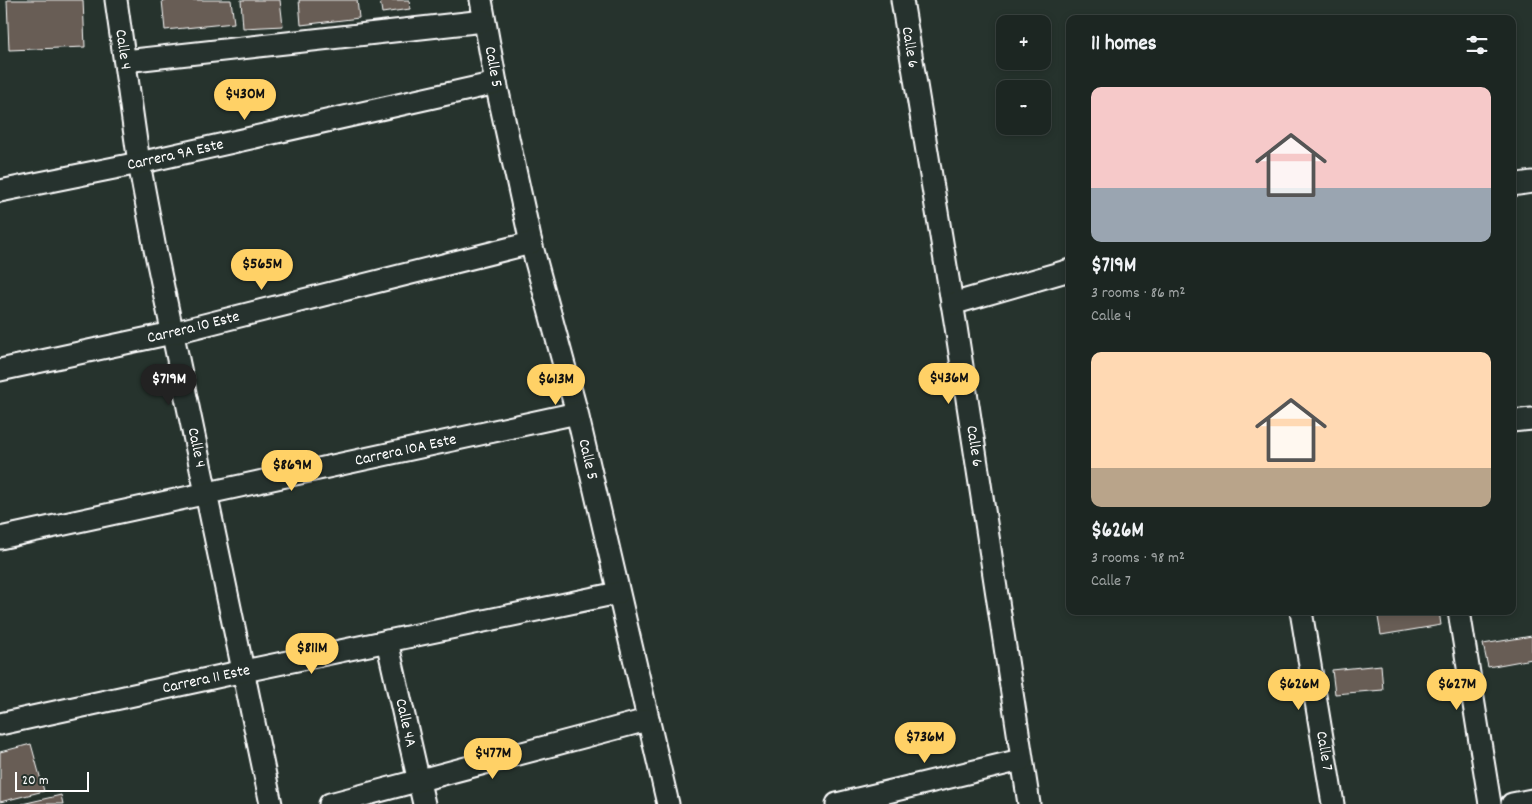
<!DOCTYPE html>
<meta charset="utf-8">
<style>
body{margin:0;font-family:Dekko,sans-serif;background:#252e2a;color:#f1f3f6;height:100vh;display:flex;flex-direction:column;font-size:19px;white-space:nowrap}
*{box-sizing:border-box;margin:0}
p{font-size:16px;color:#a0a5a5}
.icon{flex:none;width:28px;height:28px;fill:none;stroke:currentColor;stroke-width:2;stroke-linecap:round;stroke-linejoin:round}
.map{position:relative;flex:1;overflow:hidden}
.details{position:absolute;left:1066px;top:15px;width:450px;height:600px;display:flex;flex-direction:column;background:#1c2622;border-radius:10px;box-shadow:0 2px 8px #0003,0 0 0 1px #3a4340}
.details>*{flex:none}
.fabs{position:absolute;left:996px;top:15px;display:grid;gap:10px}
.fabs a{display:grid;place-items:center;width:55px;height:55px;border-radius:10px;background:#1c2622;box-shadow:0 2px 8px #0003,0 0 0 1px #3a4340;font-size:25px}
.scale{position:absolute;left:15px;bottom:12px;width:74px;box-sizing:border-box;padding-left:5px;border:2px solid #fff;border-top:0;font-size:14px;line-height:18px;white-space:nowrap;color:#fff;-webkit-text-stroke:4px #26332d;paint-order:stroke}
.price{position:absolute;translate:-50% -42px;padding:0 11px;border-radius:18px;background:#ffd166;color:#111;font-size:16px;line-height:32px;filter:drop-shadow(0 1px 2px #0008)}
.price::after{content:'';position:absolute;left:50%;top:30px;width:15px;height:11px;margin-left:-8px;background:inherit;clip-path:polygon(0 0,100% 0,50% 100%)}
.price.on{background:#222;color:#fff}
ul{padding:0;list-style:none}
li{display:grid;align-content:center;gap:10px;height:265px;padding:0 25px}
li span{display:grid;place-items:center;height:155px;border-radius:10px;color:#555}
li>.icon{margin-inline-start:auto}
span .icon{width:90px;height:90px;fill:#fffc;stroke-width:1}
li b{font-size:21px}
h2{display:flex;justify-content:space-between;align-items:center;height:60px;padding:0 25px;font-size:21px}
.map>svg:first-child{display:block}
.building{fill:#685d54;stroke:#fff}
.lines{fill:none;stroke-linecap:round;stroke-linejoin:round}
.street-casing{stroke:#fff;stroke-width:25}
.street{stroke:#26332d;stroke-width:21}
.labels{text-anchor:middle;dominant-baseline:central;stroke-width:5;stroke-linejoin:round;paint-order:stroke}
.street-label{font-size:16px;fill:#fff;stroke:#26332d}
</style>
<div class="map">
<svg width="1532" height="804" viewBox="0 0 1532 804">
<rect width="100%" height="100%" fill="#26332d"/>
<filter id="ink" filterUnits="userSpaceOnUse"><feTurbulence type="fractalNoise" baseFrequency=".02" numOctaves="2"/><feDisplacementMap in="SourceGraphic" scale="10" xChannelSelector="R" yChannelSelector="G"/><feConvolveMatrix kernelMatrix="1 2 1 2 8 2 1 2 1" color-interpolation-filters="sRGB"/></filter>
<g filter="url(#ink)">
<path class="building" d="M7 0H83L85 47 9 50Z
M162 0H231L234 23 165 30Z
M241 0H280L283 26 243 28Z
M299 0H357L359 18 301 25Z
M380 0H409L410 9 382 13Z
M1377 611H1439L1441 625 1381 635Z
M1532 636V659L1488 667 1483 644Z
M1381 665 1383 690 1335 694 1332 670Z
M31 744 44 791 0 802V752Z
M61 795 63 804H22Z"/>
<g class="lines">
<g class="street-casing">
<g id="street">
<path id="s1" d="M116 0 139 163 155 249 271 804"/>
<path id="s2" d="M481 0 496 83 531 243 577 413 668 804"/>
<path id="s3" d="M902 0 956 327 1029 804"/>
<path d="M125 61 484 21"/>
<path d="M1512 185 1532 182"/>
<path id="s4" d="M0 191 139 163 496 83"/>
<path d="M952 304 1070 270"/>
<path id="s5" d="M0 370 172 333 531 243"/>
<path d="M1512 421 1532 419"/>
<path id="s6" d="M0 538 577 413"/>
<path id="s7" d="M1301 611 1333 804"/>
<path d="M1459 611 1490 804"/>
<path id="s8" d="M387 641 424 804"/>
<path id="s9" d="M0 724 244 671 618 593"/>
<path d="M330 804 647 720"/>
<path d="M837 804 1021 760"/>
<path d="M1512 804 1532 800"/>
</g>
</g>
<use href="#street" class="street"/>
</g>
</g>
<g class="labels">
<g class="street-label">
<text stroke="none"><textPath href="#s3" startOffset="48">Calle 6</textPath></text>
<text stroke="none"><textPath href="#s1" startOffset="50">Calle 4</textPath></text>
<text stroke="none"><textPath href="#s2" startOffset="68">Calle 5</textPath></text>
<text stroke="none"><textPath href="#s4" startOffset="179">Carrera 9A Este</textPath></text>
<text stroke="none"><textPath href="#s5" startOffset="198">Carrera 10 Este</textPath></text>
<text stroke="none"><textPath href="#s3" startOffset="452">Calle 6</textPath></text>
<text stroke="none"><textPath href="#s1" startOffset="455">Calle 4</textPath></text>
<text stroke="none"><textPath href="#s6" startOffset="415">Carrera 10A Este</textPath></text>
<text stroke="none"><textPath href="#s2" startOffset="472">Calle 5</textPath></text>
<text stroke="none"><textPath href="#s9" startOffset="211">Carrera 11 Este</textPath></text>
<text stroke="none"><textPath href="#s8" startOffset="84">Calle 4A</textPath></text>
<text stroke="none"><textPath href="#s7" startOffset="142">Calle 7</textPath></text>
</g>
</g>
</svg>
<div class="fabs">
<a>+</a>
<a>−</a>
</div>
<div class="scale">20 m</div>
<b class="price" style="left:245px;top:121px">$430M</b>
<b class="price" style="left:262px;top:291px">$565M</b>
<b class="price" style="left:949px;top:405px">$436M</b>
<b class="price on" style="left:169px;top:406px">$719M</b>
<b class="price" style="left:556px;top:406px">$613M</b>
<b class="price" style="left:292px;top:492px">$869M</b>
<b class="price" style="left:312px;top:675px">$811M</b>
<b class="price" style="left:1299px;top:711px">$626M</b>
<b class="price" style="left:1457px;top:711px">$627M</b>
<b class="price" style="left:925px;top:764px">$736M</b>
<b class="price" style="left:493px;top:780px">$477M</b>
<section class="details">
<h2>11 homes<svg class="icon" aria-label="filters" viewBox="0 0 24 24"><path d="M4 7h16M4 17h16"/><circle cx="9" cy="7" r="2"/><circle cx="15" cy="17" r="2"/></svg></h2>
<ul>
<li><span style="background:linear-gradient(#f6c9c9 65%,#9aa5b1 0)"><svg class="icon" aria-label="home" viewBox="0 0 24 24"><path d="M3 11l9-7 9 7M6 9v11h12V9"/></svg></span><div><b>$719M</b><p>3 rooms · 86 m²</p><p>Calle 4</p></div></li>
<li><span style="background:linear-gradient(#ffd9b3 75%,#b9a48a 0)"><svg class="icon" aria-label="home" viewBox="0 0 24 24"><path d="M3 11l9-7 9 7M6 9v11h12V9"/></svg></span><div><b>$626M</b><p>3 rooms · 98 m²</p><p>Calle 7</p></div></li>
</ul>
</section>
</div>
